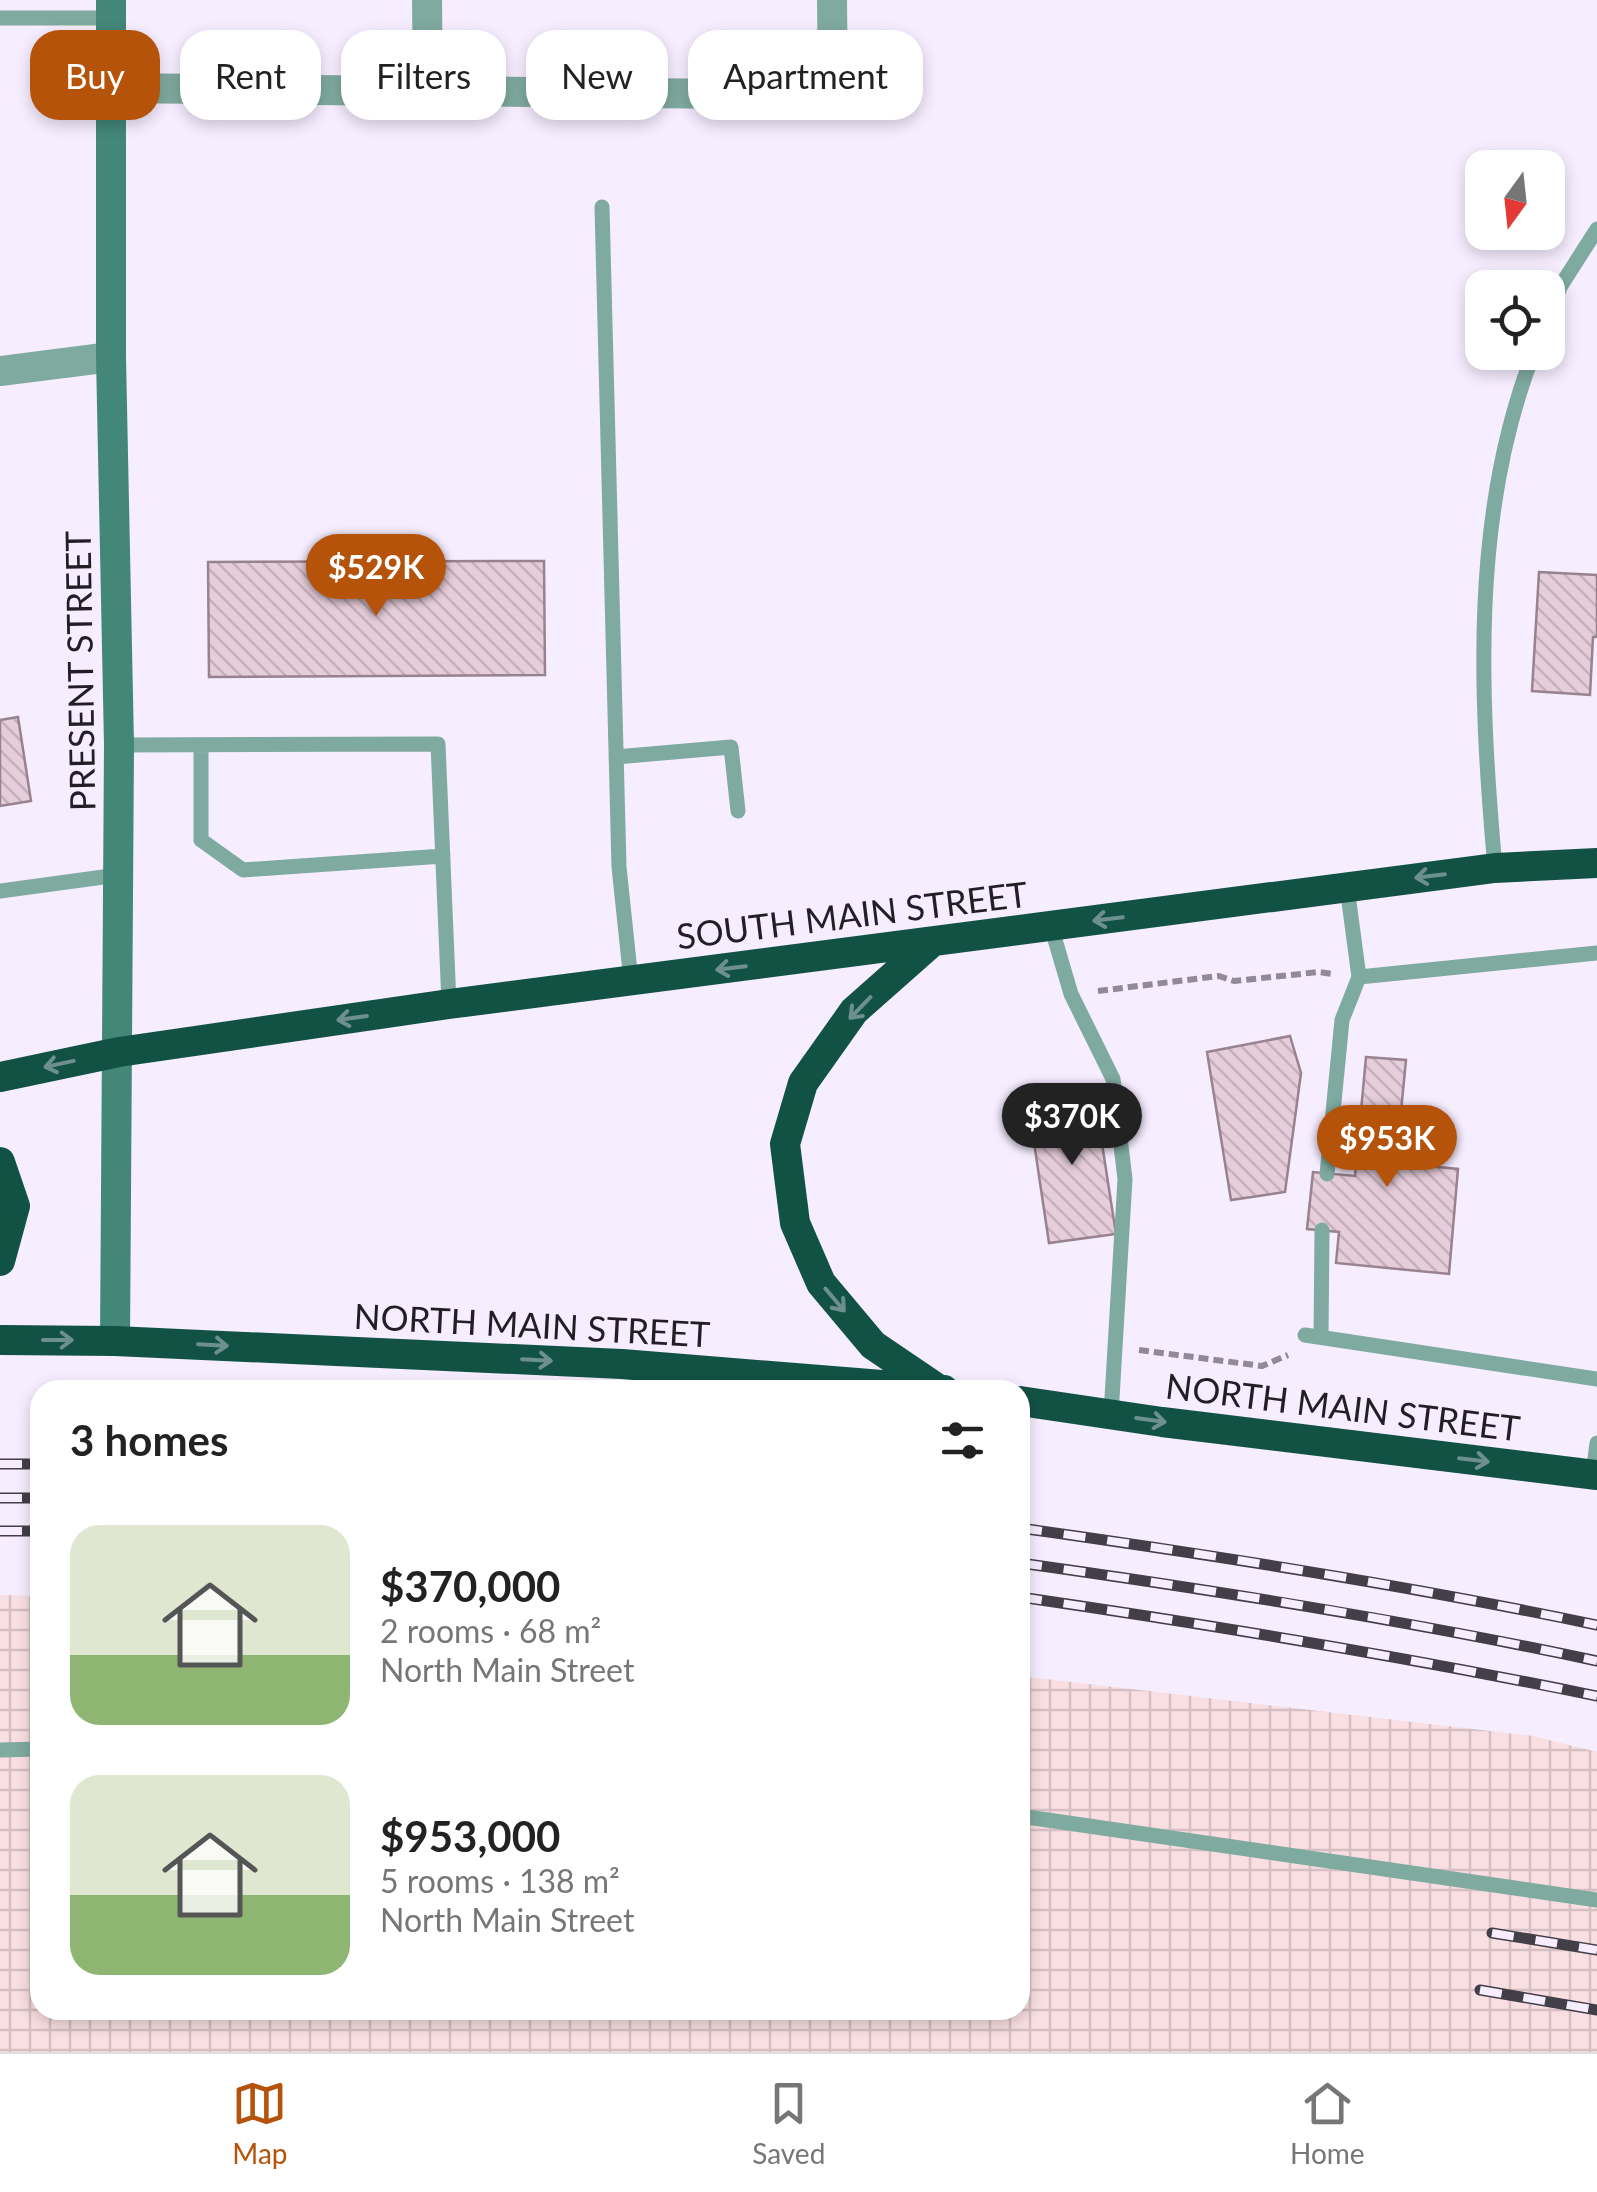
<!DOCTYPE html>
<meta charset="utf-8">
<style>
body{margin:0;font-family:Lato,sans-serif;background:#f6f6f6;color:#222;height:100vh;display:flex;flex-direction:column;font-size:38px;white-space:nowrap}
*{box-sizing:border-box;margin:0}
p{font-size:32px;color:#767676}
.icon{flex:none;width:55px;height:55px;fill:none;stroke:currentColor;stroke-width:2;stroke-linecap:round;stroke-linejoin:round}
.map{position:relative;flex:1;overflow:hidden}
.details{position:absolute;left:30px;top:1380px;width:1000px;height:640px;display:flex;flex-direction:column;background:#fff;border-radius:30px;box-shadow:0 5px 15px #0003}
.details>*{flex:none}
.guide{position:absolute;left:30px;top:30px;width:1000px;height:90px;display:flex;gap:20px}
.needle{width:65px;rotate:195deg}
.fabs{position:absolute;left:1465px;top:150px;display:grid;gap:20px}
.fabs a{display:grid;place-items:center;width:100px;height:100px;border-radius:20px;background:#fff;box-shadow:0 5px 15px #0003;font-size:50px}
.price{position:absolute;translate:-50% -85px;padding:0 22px;border-radius:35px;background:#b45309;color:#fff;font-size:32px;line-height:65px;filter:drop-shadow(0 2px 5px #0008)}
.price::after{content:'';position:absolute;left:50%;top:60px;width:30px;height:22px;margin-left:-15px;background:inherit;clip-path:polygon(0 0,100% 0,50% 100%)}
.price.selected{background:#222;color:#fff}
ul{padding:0;list-style:none}
li{display:flex;align-items:center;gap:30px;height:250px;padding:0 40px}
li span{display:grid;place-items:center;flex:none;width:280px;height:200px;border-radius:30px;color:#555}
li>.icon{margin-inline-start:auto}
span .icon{width:120px;height:120px;fill:#fffc;stroke-width:1}
li b{font-size:42px}
h2{display:flex;justify-content:space-between;align-items:center;height:120px;padding:0 40px;font-size:42px}
.chip{padding:0 35px;border-radius:30px;background:#fff;box-shadow:0 5px 15px #0003;font-size:35px;line-height:90px}
.chip.selected{background:#b45309;color:#fff}
.tabs{display:flex;justify-content:space-around;align-items:center;height:140px;border-top:2px solid #e0e0e0;background:#fff;font-size:28px;color:#767676}
.tabs a{display:grid;justify-items:center;gap:5px}
.tabs .selected{color:#b45309}
.map>svg:first-child{display:block}
.industrial{fill:url(#industrial-grid)}
.building{fill:url(#building-back-hatch);stroke:#98828d;stroke-width:2.5}
.lines{fill:none;stroke-linecap:round;stroke-linejoin:round}
.path{stroke:#908997;stroke-width:6;stroke-dasharray:10 5;stroke-linecap:butt}
.lane{stroke:#7faa9f;stroke-width:15}
.street{stroke:#7faa9f;stroke-width:30}
.secondary{stroke:#428778;stroke-width:30}
.highway{stroke:#125245;stroke-width:30}
.rail-casing{stroke:#433f48;stroke-width:11}
.rail{stroke:#f6edff;stroke-width:8;stroke-dasharray:22;stroke-linecap:butt}
.oneway{stroke:#6d908f}
.labels{text-anchor:middle;dominant-baseline:central;stroke-width:8;stroke-linejoin:round;paint-order:stroke}
.street-label{font-size:35px;fill:#221e26;stroke:#f6edff}
</style>
<div class="map">
<svg width="1597" height="2052" viewBox="0 0 1597 2052">
<defs>
<pattern id="industrial-grid" width="8" height="8" patternUnits="userSpaceOnUse" patternTransform="scale(2.5)"><rect width="8" height="8" fill="#fadfe2"/><path d="M0 4h8M4 0v8" fill="none" stroke="#d6bfc2"/></pattern>
<pattern id="building-back-hatch" width="6" height="6" patternUnits="userSpaceOnUse" patternTransform="scale(2.5)"><rect width="6" height="6" fill="#e6cdda"/><path d="M-1 5l2 2M0 0l6 6M5-1l2 2" fill="none" stroke="#c5b0bb"/></pattern>
</defs>
<rect width="100%" height="100%" fill="#f6edff"/>
<path class="industrial" d="M0 1595 40 1596V2010H1020V1676L1533 1736 1597 1752V2052H0Z"/>
<path class="building" d="M544 561 545 675 209 677 208 562Z
M1539 572 1597 575V637H1593L1590 695 1532 691Z
M18 717 31 801 0 806V720Z
M1290 1036 1301 1073 1285 1192 1231 1200 1207 1052Z
M1366 1057 1406 1060 1396 1163 1458 1169 1449 1274 1336 1263 1339 1232 1307 1229 1313 1172 1355 1176Z
M1094 1092 1116 1234 1049 1243 1028 1102Z"/>
<g class="lines">
<path class="path" d="M1098 991 1219 976 1234 981 1319 972 1333 974
M1139 1350 1262 1366 1288 1355"/>
<path class="lane" d="M0 18H111
M602 207 619 867 631 981
M1548 319 1560 287 1597 229
M119 745 438 744 449 1004
M201 745V840L243 870 443 856
M616 757 731 747 738 811
M1495 868C1480 698 1470 514 1534 352
M1347 887 1359 977 1597 953
M0 891 118 875
M1051 926 1071 994 1113 1079 1125 1179 1111 1415
M1327 1174 1342 1020 1359 977
M1305 1335 1597 1379
M1321 1337 1322 1230
M1593 1474 1597 1443
M0 1750 40 1749
M1020 1816 1597 1900"/>
<path class="street" d="M427 0 428 92
M112 88 833 95 832 0
M0 371 111 357"/>
<path class="secondary" d="M111 0V357L119 745 115 1341"/>
<path class="highway" d="M932 942 854 1011 803 1083 785 1144 795 1223 821 1283 873 1345 935 1387
M0 1077 119 1052 449 1004 1495 868 1597 863
M0 1162 15 1206 0 1261
M0 1340 115 1341 622 1364 944 1390
M1020 1401 1162 1422 1597 1475"/>
<g class="rail-casing">
<path id="rail" d="M0 1464H40
M0 1498H40
M1020 1528C1214 1555 1406 1585 1597 1625
M0 1531H40
M1020 1563C1214 1590 1406 1620 1597 1661
M1020 1597C1213 1625 1406 1657 1597 1696
M1492 1933 1597 1950
M1480 1990 1597 2010"/>
</g>
<use href="#rail" class="rail"/>
</g>
<defs><path id="oneway-shaft" d="M-6 0H5M1.5-3L5.5 0L1.5 3" fill="none" stroke-width="1.6" stroke-linecap="round" stroke-linejoin="round" transform="scale(2.5)"/></defs>
<g class="oneway">
<use href="#oneway-shaft" transform="translate(1430 876) rotate(173)"/>
<use href="#oneway-shaft" transform="translate(1108 919) rotate(173)"/>
<use href="#oneway-shaft" transform="translate(731 968) rotate(173)"/>
<use href="#oneway-shaft" transform="translate(860 1008) rotate(134)"/>
<use href="#oneway-shaft" transform="translate(352 1018) rotate(172)"/>
<use href="#oneway-shaft" transform="translate(59 1064) rotate(168)"/>
<use href="#oneway-shaft" transform="translate(835 1300) rotate(50)"/>
<use href="#oneway-shaft" transform="translate(58 1340)"/>
<use href="#oneway-shaft" transform="translate(213 1345) rotate(3)"/>
<use href="#oneway-shaft" transform="translate(537 1360) rotate(3)"/>
<use href="#oneway-shaft" transform="translate(1151 1420) rotate(8)"/>
<use href="#oneway-shaft" transform="translate(1474 1460) rotate(7)"/>
</g>
<g class="labels">
<g class="street-label">
<text transform="translate(79 671) rotate(-91)">PRESENT STREET</text>
<text transform="translate(852 914) rotate(-7)">SOUTH MAIN STREET</text>
<text transform="translate(532 1324) rotate(3)">NORTH MAIN STREET</text>
<text transform="translate(1343 1406) rotate(7)">NORTH MAIN STREET</text>
</g>
</g>
</svg>
<div class="fabs">
<a><svg class="needle" viewBox="-14 -14 28 28"><path d="M0-13l5 13h-10z" fill="#e53935"/><path d="M0 13l5-13h-10z" fill="#767676"/></svg></a>
<a><svg class="icon" aria-label="locate" viewBox="0 0 24 24"><circle cx="12" cy="12" r="6"/><path d="M12 2v4M12 18v4M2 12h4M18 12h4"/></svg></a>
</div>
<b class="price" style="left:376px;top:619px">$529K</b>
<b class="price selected" style="left:1072px;top:1168px">$370K</b>
<b class="price" style="left:1387px;top:1190px">$953K</b>
<div class="guide">
<a class="chip selected">Buy</a>
<a class="chip">Rent</a>
<a class="chip">Filters</a>
<a class="chip">New</a>
<a class="chip">Apartment</a>
</div>
<section class="details">
<h2>3 homes<svg class="icon" aria-label="filters" viewBox="0 0 24 24"><path d="M4 7h16M4 17h16"/><circle cx="9" cy="7" r="2"/><circle cx="15" cy="17" r="2"/></svg></h2>
<ul>
<li><span style="background:linear-gradient(#dfe7d0 65%,#8fb573 0)"><svg class="icon" aria-label="home" viewBox="0 0 24 24"><path d="M3 11l9-7 9 7M6 9v11h12V9"/></svg></span><div><b>$370,000</b><p>2 rooms · 68 m²</p><p>North Main Street</p></div></li>
<li><span style="background:linear-gradient(#dfe7d0 60%,#8fb573 0)"><svg class="icon" aria-label="home" viewBox="0 0 24 24"><path d="M3 11l9-7 9 7M6 9v11h12V9"/></svg></span><div><b>$953,000</b><p>5 rooms · 138 m²</p><p>North Main Street</p></div></li>
</ul>
</section>
</div>
<nav class="tabs">
<a class="selected"><svg class="icon" aria-label="map" viewBox="0 0 24 24"><path d="M3 6l6-2 6 2 6-2v14l-6 2-6-2-6 2zM9 4v14M15 6v14"/></svg>Map</a>
<a><svg class="icon" aria-label="saved" viewBox="0 0 24 24"><path d="M7 4h10v16l-5-4-5 4z"/></svg>Saved</a>
<a><svg class="icon" aria-label="home" viewBox="0 0 24 24"><path d="M3 11l9-7 9 7M6 9v11h12V9"/></svg>Home</a>
</nav>
